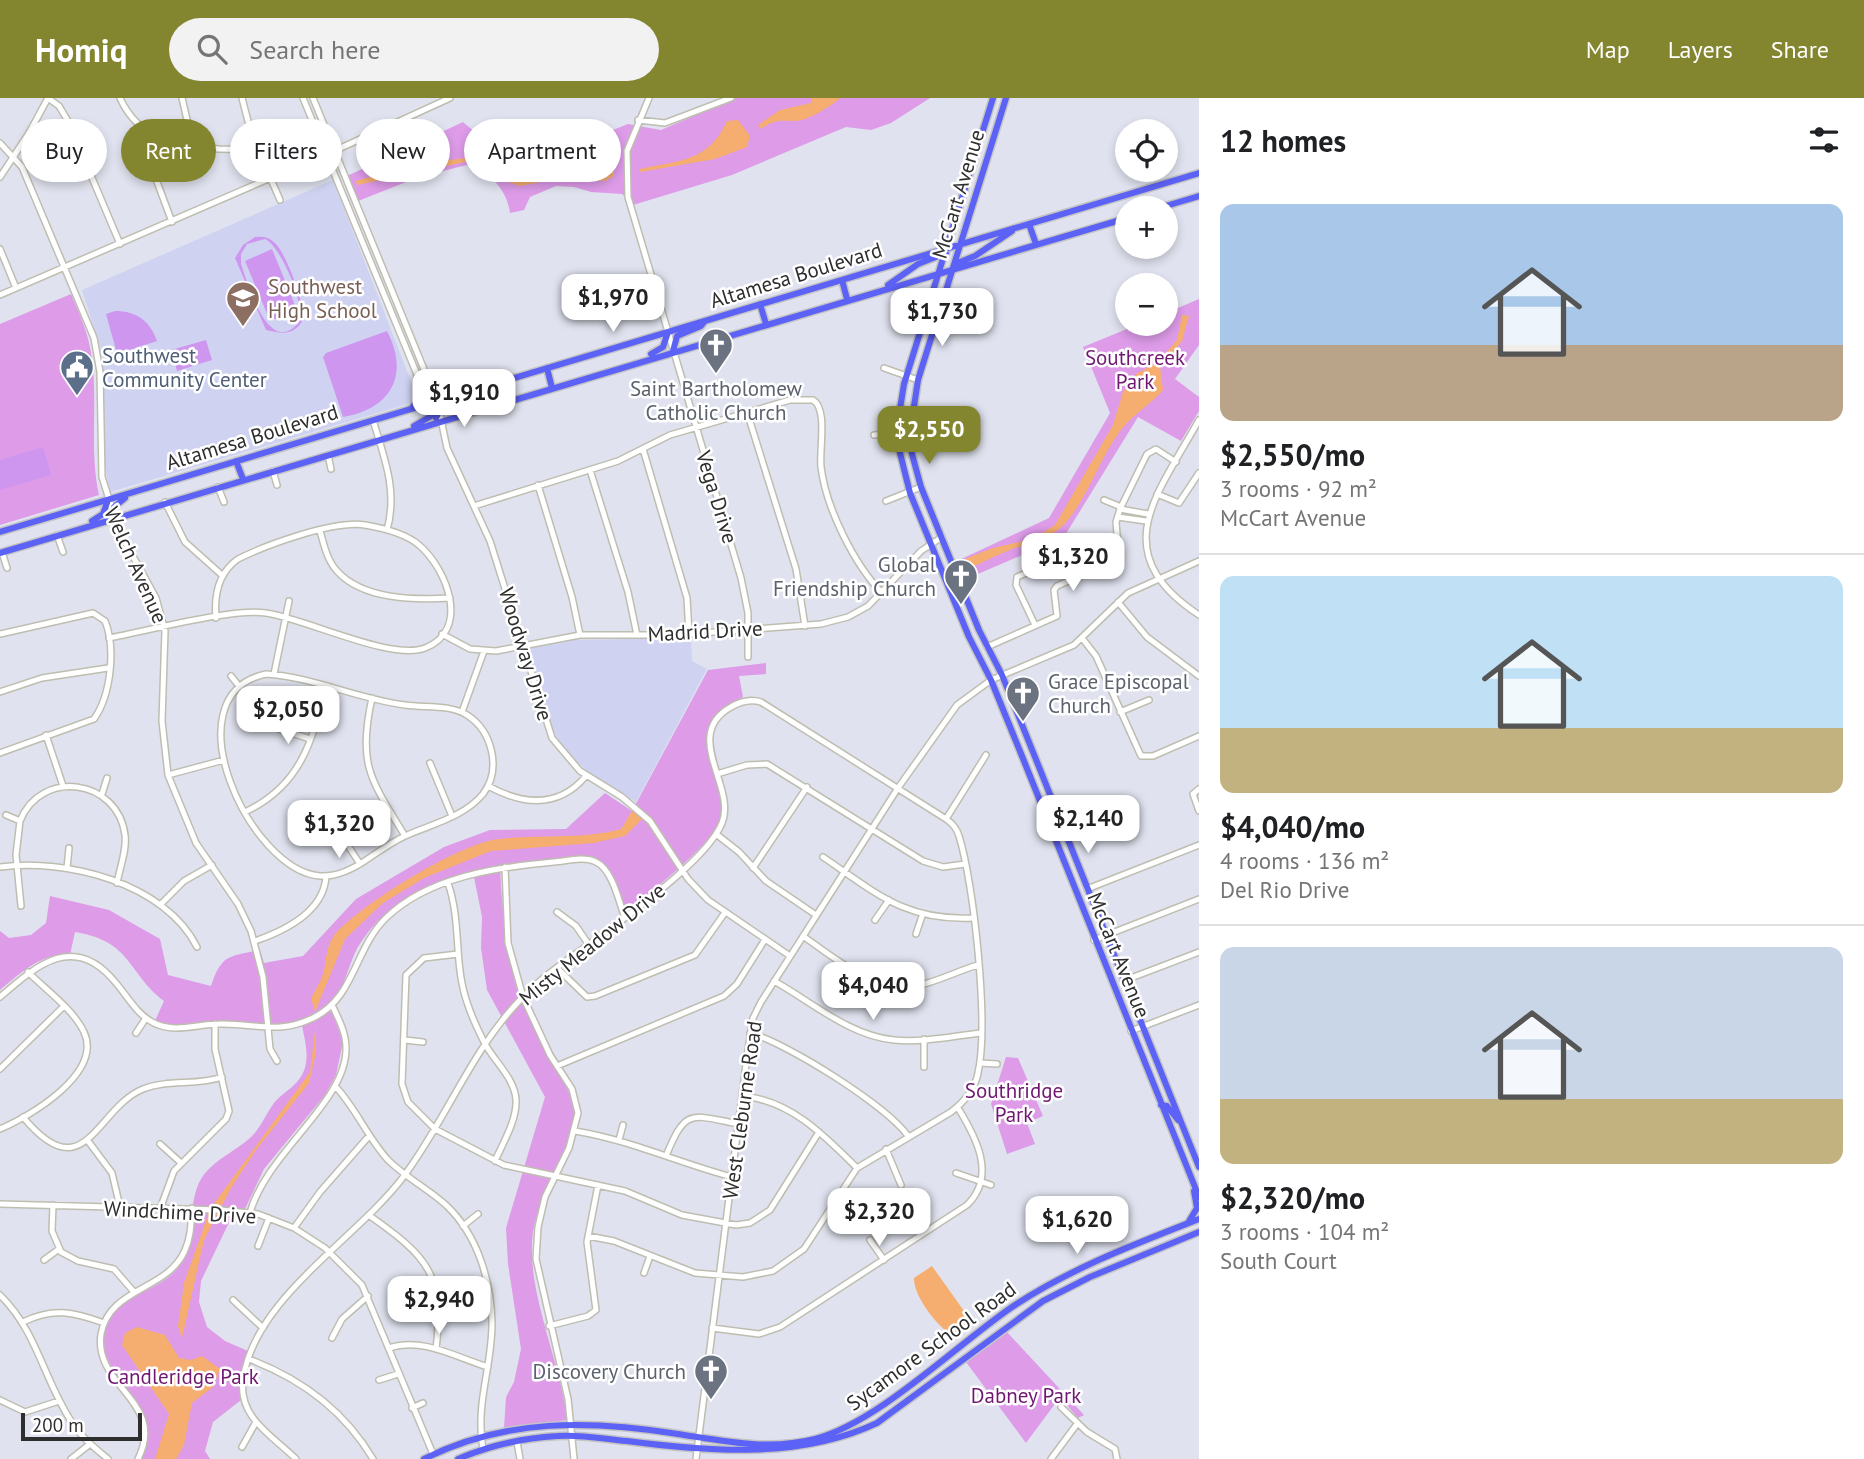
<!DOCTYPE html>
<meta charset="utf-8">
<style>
body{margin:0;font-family:"PT Sans",sans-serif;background:#f2f2f2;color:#202124;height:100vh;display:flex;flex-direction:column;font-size:26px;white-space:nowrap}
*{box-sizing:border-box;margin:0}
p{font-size:23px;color:#757577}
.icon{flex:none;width:38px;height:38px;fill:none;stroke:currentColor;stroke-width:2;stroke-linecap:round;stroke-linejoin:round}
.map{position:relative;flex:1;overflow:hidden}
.details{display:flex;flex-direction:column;background:#fff;width:665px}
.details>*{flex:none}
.banner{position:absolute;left:21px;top:21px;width:665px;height:63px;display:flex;gap:14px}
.fabs{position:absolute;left:1115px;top:21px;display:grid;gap:14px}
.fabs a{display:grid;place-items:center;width:63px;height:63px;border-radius:50%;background:#fff;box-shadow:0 4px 10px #0003;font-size:35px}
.scale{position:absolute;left:21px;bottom:18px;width:121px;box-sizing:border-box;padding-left:7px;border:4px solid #2e2e2e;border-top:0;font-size:19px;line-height:24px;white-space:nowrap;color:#2e2e2e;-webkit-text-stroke:5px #fff;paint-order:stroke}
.price{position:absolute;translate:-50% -60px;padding:0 16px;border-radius:14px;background:#fff;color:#222;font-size:23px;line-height:46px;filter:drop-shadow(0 2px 4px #0008)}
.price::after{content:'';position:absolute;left:50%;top:42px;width:21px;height:16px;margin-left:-10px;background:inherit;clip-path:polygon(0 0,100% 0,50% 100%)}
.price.selected{background:#83852f;color:#fff}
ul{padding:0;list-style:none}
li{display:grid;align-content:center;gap:14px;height:371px;padding:0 21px}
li+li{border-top:2px solid #e0e0e0}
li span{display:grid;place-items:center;height:217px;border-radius:14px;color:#555}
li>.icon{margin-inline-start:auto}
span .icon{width:126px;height:126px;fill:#fffc;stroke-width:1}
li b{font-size:30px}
h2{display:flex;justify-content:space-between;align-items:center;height:84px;padding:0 21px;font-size:30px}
.tag{padding:0 24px;border-radius:32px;background:#fff;box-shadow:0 4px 10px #0003;font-size:24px;line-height:63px}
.tag.selected{background:#83852f;color:#fff}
header{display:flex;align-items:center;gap:42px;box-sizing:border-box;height:98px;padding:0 35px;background:#83852f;color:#fff}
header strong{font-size:33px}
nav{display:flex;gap:38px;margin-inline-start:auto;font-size:24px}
.search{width:490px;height:63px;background:#f2f2f2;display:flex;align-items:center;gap:18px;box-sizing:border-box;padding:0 24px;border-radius:38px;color:#757577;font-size:26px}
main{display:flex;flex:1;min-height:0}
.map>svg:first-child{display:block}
.education{fill:#cfd3f1}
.green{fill:#dd9be8}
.pitch{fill:#ce96ef;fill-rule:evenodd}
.water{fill:#f5ae70}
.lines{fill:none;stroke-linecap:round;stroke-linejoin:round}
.minor-casing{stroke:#bebeb0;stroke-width:8}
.major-casing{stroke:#c4c4c4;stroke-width:9}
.minor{stroke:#fff;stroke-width:5}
.major{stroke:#5d62f7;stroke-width:6}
.labels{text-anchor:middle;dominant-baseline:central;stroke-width:5;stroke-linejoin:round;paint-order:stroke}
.street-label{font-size:21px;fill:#2e2e2e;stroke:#fff}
.education-label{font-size:21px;fill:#785e54;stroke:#fff;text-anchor:start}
.service-label{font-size:21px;fill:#4e5e75;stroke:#fff;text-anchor:start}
.park-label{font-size:21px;fill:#701871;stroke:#fff}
.worship-label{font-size:21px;fill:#5b616d;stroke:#fff;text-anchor:end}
</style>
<header>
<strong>Homiq</strong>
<div class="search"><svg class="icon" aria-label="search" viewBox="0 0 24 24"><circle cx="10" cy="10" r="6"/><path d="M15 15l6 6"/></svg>Search here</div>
<nav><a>Map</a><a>Layers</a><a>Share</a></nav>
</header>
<main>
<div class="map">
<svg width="1199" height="1361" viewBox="0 0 1199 1361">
<rect width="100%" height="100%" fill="#e0e3ef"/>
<path class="education" d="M333 82 416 296 411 305 110 394 102 353 103 259 82 192Z
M691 540 692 563 707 571 636 704 588 674 561 648 547 620 529 550 570 542Z"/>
<path class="green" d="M736 0H930L891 25 871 32 846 29 732 77 633 107 622 96 591 94 574 89 556 88 530 99 524 112 510 115C507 92 491 76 471 66L419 79 358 103 347 78 463 24 509 63 547 70 608 34 628 26 661 32Z
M71 196C80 217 90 239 92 262 98 308 89 351 99 397L0 427V226Z
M1199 201V247L1175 281 1199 299V313L1181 343 1138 319 1064 439 964 482 957 463 1049 420 1110 315 1083 249 1139 226H1166V215Z
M766 565V576L739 578 743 599C668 640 743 683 718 728 704 752 654 791 632 810H625L607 772 590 761 500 767C503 838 510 882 542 947 552 968 572 989 574 1014 576 1045 539 1095 533 1134 525 1193 561 1262 567 1322L504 1330 506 1299 514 1284 521 1251 508 1166 506 1130 545 999 487 892 481 850 482 819 473 774C426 790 385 804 358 849 347 869 346 889 330 907L343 944 336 977 325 997 264 1071 245 1111 233 1116 201 1183 199 1204 207 1229 225 1243 248 1253 239 1282 241 1302 213 1324 205 1353 210 1361H141C173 1306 81 1276 109 1222 123 1196 156 1194 176 1172 198 1148 185 1109 201 1081 212 1063 234 1054 250 1040 261 1030 265 1017 274 1005 280 997 290 992 297 984 313 966 305 944 301 923 273 929 248 925 219 925 195 924 179 930 154 925L164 903C128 876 132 843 75 834L70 857C41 855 21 875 0 892V833L9 840 31 837 46 825 50 798 109 812 160 841 168 877 211 888C222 856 228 859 260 852L264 865 303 858 356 801 444 749 490 732 566 731 605 695 632 713 708 572Z
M1006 959 1018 960 1043 1018 1027 1025 1035 1046 1007 1056 991 1006Z
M1006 1233 1084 1317 1078 1320 1060 1299 1026 1345 966 1264Z"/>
<path class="pitch" d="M255 139C263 138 269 139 275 145 286 155 306 208 303 222 293 239 281 235 266 232L235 160 243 147ZM265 141C281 148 306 208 299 224 269 261 248 186 241 166V156L247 146Z
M272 151 297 212 270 223 245 163Z
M115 213C137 213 150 223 157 243L120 255 116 252 106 216Z
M387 233C410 277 391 311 343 319L323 259 326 255Z
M206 242 212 262 177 273 171 252Z
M43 349 51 377 0 392V362Z"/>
<path class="water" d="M812 0H840C833 7 807 23 796 23 780 23 775 21 761 31L758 27 780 12 811 5Z
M738 22 750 38 747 49 715 61 640 74V71C680 62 708 64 727 23Z
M474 59 496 72 524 81 542 80 605 59 614 63V78L605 83 556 81 520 88 505 83 475 62 357 87 356 83 417 66Z
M1182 217 1189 218 1182 243 1160 269 1163 292C1149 308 1131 317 1118 336 1098 363 1084 410 1059 431 1043 444 1023 446 1005 454 990 460 976 468 961 474L957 464 993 450 1032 441 1055 427 1113 327 1123 294 1136 276 1158 264 1177 242Z
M632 713 642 721 625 738 593 745 491 753 424 780 383 805 345 841 315 914 311 900C315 893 320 885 323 876 327 862 325 849 335 836 362 806 459 745 499 741 540 736 581 742 621 731Z
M316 924V954L309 985 256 1052 231 1090 204 1142 182 1240 178 1228 184 1185 210 1111 310 974Z
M932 1168 969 1220 967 1225 952 1237C937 1229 913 1197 914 1180Z
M137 1229 165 1237 179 1260 191 1262 202 1258 220 1271 213 1289 192 1305 184 1347 176 1361H155L169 1316 122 1247 125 1235Z"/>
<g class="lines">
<g class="minor-casing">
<path id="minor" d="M48 0 59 8 68 23 120 146
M120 0C139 42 176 48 219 51 232 51 245 51 255 60 267 70 274 88 280 102
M182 0 188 26V48
M303 0 430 308
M313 0 437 303 447 350 490 443 552 640 580 673 622 699 650 723 688 781 708 802 790 858
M649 0 627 53 628 99 741 480 748 515V559
M638 22 665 25 731 0
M154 40 150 65 172 124
M0 45 22 69 94 240 100 274 102 379 119 433 156 500 165 533 162 623 168 677 196 745 238 806 251 833 263 879 270 951 277 963
M240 53 249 27 242 0
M334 53 450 0
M0 79 29 35 48 0
M0 151 16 190
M0 197 326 56 336 62
M884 270 918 282
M747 314 796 471 805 528
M373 322C384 359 398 393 387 432
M1199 322C1158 396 1104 454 1199 517
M874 337 910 335
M643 351 687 500 689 536
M328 357 331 371
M590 372 628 494 637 537
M273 373 277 387
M538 387 572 499 580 537
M218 389 224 404
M1157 396 1179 405 1199 375
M1104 402 1121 409
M886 403 921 389
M165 404 185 444 223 478
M474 408 618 363 670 337 790 302H813C828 311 819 351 821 369 826 410 854 466 882 495
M1120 411 1148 416
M1118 419 1146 423
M320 433C324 447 327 462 337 473 363 502 415 502 450 500
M57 437 63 454
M1070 446 1073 456
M2 454 7 470
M1118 504 1147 539 1199 578
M1035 527 1016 487 1017 479 1071 456 1078 460 1084 476
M0 536 93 515 105 523C116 550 111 597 94 621L0 655
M442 536 470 551 496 553 580 537H674L821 526 848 519 868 508 921 453 942 439
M109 540C148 533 231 510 266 515 307 521 391 563 425 550 471 532 447 471 419 447 406 436 383 430 365 427 334 422 266 447 238 461 218 475 214 498 216 520
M1082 540 1096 558 1141 658H1153L1199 638
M987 549 1057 518 1054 492 1057 488 1119 461 1116 424 1120 411 1147 356 1156 351 1176 364
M266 576C313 579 358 601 405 607 425 610 449 606 467 617 492 633 502 671 483 696 464 719 432 726 405 738 392 744 381 752 369 760 355 770 338 779 320 778 250 773 168 597 266 576Z
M274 576 289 503
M231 578 239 588
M0 594 42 580 108 570
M372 600C357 667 371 682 405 738
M462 614 484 553
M1120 614 1149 602
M273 629 310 641
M46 637 63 688
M430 665 452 718
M717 676 747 667 767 666 923 763 943 769 965 766
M168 677 224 662
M488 688C523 707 558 711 586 678
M1199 691 1193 696 1199 713
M102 696 107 680
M245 714C300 688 313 644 325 588
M6 717 20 723 16 757 21 808
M330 720 360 766
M946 721 986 657
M20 723C41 670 118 681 125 737 127 752 120 769 117 785
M716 736 739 754 766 783 816 817
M823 759C876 795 905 823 972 820
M0 769C66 760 165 785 197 849
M505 769 508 845 523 899 550 957 572 991 578 1015 569 1050 545 1099 538 1129 536 1161 568 1301 574 1361
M67 770 69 750
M753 770 807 689
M448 785C462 825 453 867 468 907 472 920 479 934 485 946 495 964 515 981 516 1002 517 1022 503 1045 495 1063
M1087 791 1199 747
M160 807 184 783 212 767
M557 814 576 828 589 847
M875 822 889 802
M916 836 922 818
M803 838C834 860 875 895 916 888 937 884 957 873 978 867
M1094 842 1199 801
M255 843C284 833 324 814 326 778
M458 856 424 860 406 877 402 986 408 1004 435 1031 504 1067 625 1093 682 1117 736 1127 750 1125 770 1112 819 1034
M557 870 587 899 595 898 695 857 724 816
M774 883C812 904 850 938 894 942 922 945 953 938 981 935
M1123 883 1199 854
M0 899C38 866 75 834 116 885 127 898 137 916 152 924 173 936 197 926 219 926 255 925 278 937 313 920 355 900 354 851 386 820 428 779 497 769 554 764 567 763 584 758 596 764 613 772 619 805 625 820
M1131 933 1199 907
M136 935 146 920
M750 935C787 945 887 1008 908 1038
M924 941V969
M405 942 423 944
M980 965 997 966
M557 968 724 898 737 886 764 843
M0 971 63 909
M335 988C356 1010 367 1039 388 1062 406 1080 429 1091 447 1108 478 1138 491 1183 492 1225 492 1271 475 1304 483 1352
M742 998C790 1002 824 1037 857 1070
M23 1019C85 1094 96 1010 143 991 168 981 197 988 222 979
M0 1031C31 1018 103 975 84 934 73 911 46 892 28 874
M575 1033C630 1042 679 1065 732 1079
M619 1042 623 1027
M88 1043 112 1075 120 1109
M160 1046 180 1064
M886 1051 901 1087
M666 1058C686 1009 691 1017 739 1026
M956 1075 991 1087
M0 1106 220 1112 258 1116 294 1130 325 1150 362 1187 433 1356
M53 1107 52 1133 61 1154 78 1163 114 1171 134 1194
M160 1111 174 1073 226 1021 229 1013 215 951V926
M250 1115C266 1055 347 1004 346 950 346 935 339 922 333 909
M370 1118C428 1159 445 1177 436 1251
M463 1128 478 1116
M294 1130 320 1094 369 1038
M870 1142 884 1162
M258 1148 269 1120
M44 1162 59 1151
M644 1175 650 1158
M0 1197C38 1234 44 1284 73 1326 82 1340 95 1350 108 1361
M233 1202 263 1230
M23 1224C53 1209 74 1214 104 1225
M549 1228 588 1218 596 1212 587 1144 598 1087
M712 1230 759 1236 780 1229 967 1107C997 1078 976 1039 958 1010
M332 1240 342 1221 368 1198
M389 1250C423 1239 455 1259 488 1269
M249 1261C302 1281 344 1312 373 1361
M563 1281 586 1274
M379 1282 398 1276
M0 1302 25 1314 59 1303
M1061 1309 1087 1334 1115 1351 1117 1361
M412 1310 423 1305
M517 1344 520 1361
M242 1349 256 1324
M71 1361 90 1346
M138 1361C167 1303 93 1289 101 1236 109 1189 168 1193 185 1152 191 1139 191 1125 192 1110
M296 1361C273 1338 238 1320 243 1282 254 1200 356 1142 404 1078 446 1022 471 953 520 902 544 876 575 857 603 836 634 813 708 760 722 725 737 689 681 637 731 609 741 603 751 601 761 604L946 721C952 725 957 731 959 738 974 786 989 926 978 975 975 992 964 1004 951 1014L857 1070 804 1151 773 1173 743 1179 695 1175 614 1143 588 1138
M696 1361 747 958 753 920 761 904 898 690 957 607 991 582 1074 547 1128 495 1199 463
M1051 1361 1077 1326"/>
</g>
<g class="major-casing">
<path id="major" d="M993 0 904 286 899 317V351L910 395 969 539 991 582 1024 663 1199 1099
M1006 0 918 282 910 335 912 356 921 389 979 532 1002 577 1035 659 1199 1069
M1159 110 1199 98
M1029 126 1036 146
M955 166 975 158 1012 133
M842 182 847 201
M888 187 918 166 946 155
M760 206 766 226
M673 253 677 238 701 228 705 223
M651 256 663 249 668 234
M547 270 552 290
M495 286 501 306
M412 310 421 298 418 281
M436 320 442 308 452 303
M414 328 431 318 437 303
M236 363 243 381
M114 420V409L125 400
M92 423 103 416 108 402
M0 434 1199 75
M0 455 1127 120
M1161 1007 1167 1008 1178 1022
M1188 1125 1197 1110 1194 1093
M424 1361C505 1320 591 1322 678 1336 724 1343 768 1353 815 1341 879 1324 955 1248 1012 1209 1069 1171 1135 1146 1199 1121
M458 1361C488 1348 524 1340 557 1338 580 1336 604 1341 627 1343 711 1354 801 1361 877 1325L1043 1203 1090 1179 1199 1134"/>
</g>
<use href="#minor" class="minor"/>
<use href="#major" class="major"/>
</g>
<defs>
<g id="school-pin" transform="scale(1.75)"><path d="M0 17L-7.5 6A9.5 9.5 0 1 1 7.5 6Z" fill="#8d6e63" stroke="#fff"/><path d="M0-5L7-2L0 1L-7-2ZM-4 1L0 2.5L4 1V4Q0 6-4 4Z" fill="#fff"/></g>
<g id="church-pin" transform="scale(1.75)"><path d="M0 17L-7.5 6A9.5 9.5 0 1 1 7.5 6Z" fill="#6b7280" stroke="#fff"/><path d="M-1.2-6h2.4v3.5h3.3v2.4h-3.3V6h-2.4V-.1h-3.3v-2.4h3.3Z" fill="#fff"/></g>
<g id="civic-pin" transform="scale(1.75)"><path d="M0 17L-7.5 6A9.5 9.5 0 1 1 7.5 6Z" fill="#5c6f8a" stroke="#fff"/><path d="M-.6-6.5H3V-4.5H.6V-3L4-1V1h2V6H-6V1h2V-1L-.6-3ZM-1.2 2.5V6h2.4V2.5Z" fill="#fff"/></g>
</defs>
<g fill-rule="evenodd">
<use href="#school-pin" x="243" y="200"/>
<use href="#church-pin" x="716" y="247"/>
<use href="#civic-pin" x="77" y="269"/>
<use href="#church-pin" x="961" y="478"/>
<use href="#church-pin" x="1023" y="595"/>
<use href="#church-pin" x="711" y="1273"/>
</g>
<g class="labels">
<g class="street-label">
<text transform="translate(958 96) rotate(-73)">McCart Avenue</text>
<text transform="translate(796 177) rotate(-17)">Altamesa Boulevard</text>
<text transform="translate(252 339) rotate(-17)">Altamesa Boulevard</text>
<text transform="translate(717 399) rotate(73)">Vega Drive</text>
<text transform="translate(136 467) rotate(66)">Welch Avenue</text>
<text transform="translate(705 533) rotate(-3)">Madrid Drive</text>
<text transform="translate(526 556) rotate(73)">Woodway Drive</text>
<text transform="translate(592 846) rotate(-39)">Misty Meadow Drive</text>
<text transform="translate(1119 857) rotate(68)">McCart Avenue</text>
<text transform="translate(742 1012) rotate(-82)">West Cleburne Road</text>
<text transform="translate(180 1114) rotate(3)">Windchime Drive</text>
<text transform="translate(931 1248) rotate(-36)">Sycamore School Road</text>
</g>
<g class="education-label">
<text x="268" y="188">Southwest<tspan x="268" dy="24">High School</tspan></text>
</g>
<g class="service-label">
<text x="102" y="257">Southwest<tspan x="102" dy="24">Community Center</tspan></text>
</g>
<g class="park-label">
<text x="1135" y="259">Southcreek<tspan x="1135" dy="24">Park</tspan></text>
<text x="1014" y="992">Southridge<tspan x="1014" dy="24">Park</tspan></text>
<text x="183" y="1278">Candleridge Park</text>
<text x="1026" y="1297">Dabney Park</text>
</g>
<g class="worship-label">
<text x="716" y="290" text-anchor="middle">Saint Bartholomew<tspan x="716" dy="24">Catholic Church</tspan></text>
<text x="936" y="466">Global<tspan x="936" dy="24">Friendship Church</tspan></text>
<text x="1048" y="583" text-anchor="start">Grace Episcopal<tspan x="1048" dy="24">Church</tspan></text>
<text x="686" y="1273">Discovery Church</text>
</g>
</g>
</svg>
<div class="fabs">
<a><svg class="icon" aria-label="locate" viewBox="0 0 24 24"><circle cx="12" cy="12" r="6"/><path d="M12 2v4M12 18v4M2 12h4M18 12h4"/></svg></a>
<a>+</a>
<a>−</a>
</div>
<div class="scale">200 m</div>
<b class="price" style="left:613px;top:236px">$1,970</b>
<b class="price" style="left:942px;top:250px">$1,730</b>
<b class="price" style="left:464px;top:331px">$1,910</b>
<b class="price selected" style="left:929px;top:368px">$2,550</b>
<b class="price" style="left:1073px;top:495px">$1,320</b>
<b class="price" style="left:288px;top:648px">$2,050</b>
<b class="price" style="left:1088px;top:757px">$2,140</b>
<b class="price" style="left:339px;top:762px">$1,320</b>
<b class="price" style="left:873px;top:924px">$4,040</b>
<b class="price" style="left:879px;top:1150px">$2,320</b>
<b class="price" style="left:1077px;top:1158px">$1,620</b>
<b class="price" style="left:439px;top:1238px">$2,940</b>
<div class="banner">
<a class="tag">Buy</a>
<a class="tag selected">Rent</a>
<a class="tag">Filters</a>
<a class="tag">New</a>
<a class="tag">Apartment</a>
</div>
</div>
<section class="details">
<h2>12 homes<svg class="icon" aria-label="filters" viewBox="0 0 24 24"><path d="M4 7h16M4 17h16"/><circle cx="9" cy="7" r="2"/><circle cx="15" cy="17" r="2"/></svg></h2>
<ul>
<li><span style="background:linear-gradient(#a9c7e8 65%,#b9a48a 0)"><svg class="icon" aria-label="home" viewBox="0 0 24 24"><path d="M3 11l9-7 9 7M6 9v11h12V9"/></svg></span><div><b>$2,550/mo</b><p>3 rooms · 92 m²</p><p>McCart Avenue</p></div></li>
<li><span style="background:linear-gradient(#bfe0f5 70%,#c2b280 0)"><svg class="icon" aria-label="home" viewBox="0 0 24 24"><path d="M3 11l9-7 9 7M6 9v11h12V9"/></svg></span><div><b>$4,040/mo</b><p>4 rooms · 136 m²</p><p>Del Rio Drive</p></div></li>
<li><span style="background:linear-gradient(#c9d6e8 70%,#c2b280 0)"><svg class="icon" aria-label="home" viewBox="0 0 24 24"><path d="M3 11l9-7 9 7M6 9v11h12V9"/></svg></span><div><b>$2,320/mo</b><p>3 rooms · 104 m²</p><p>South Court</p></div></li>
</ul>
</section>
</main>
